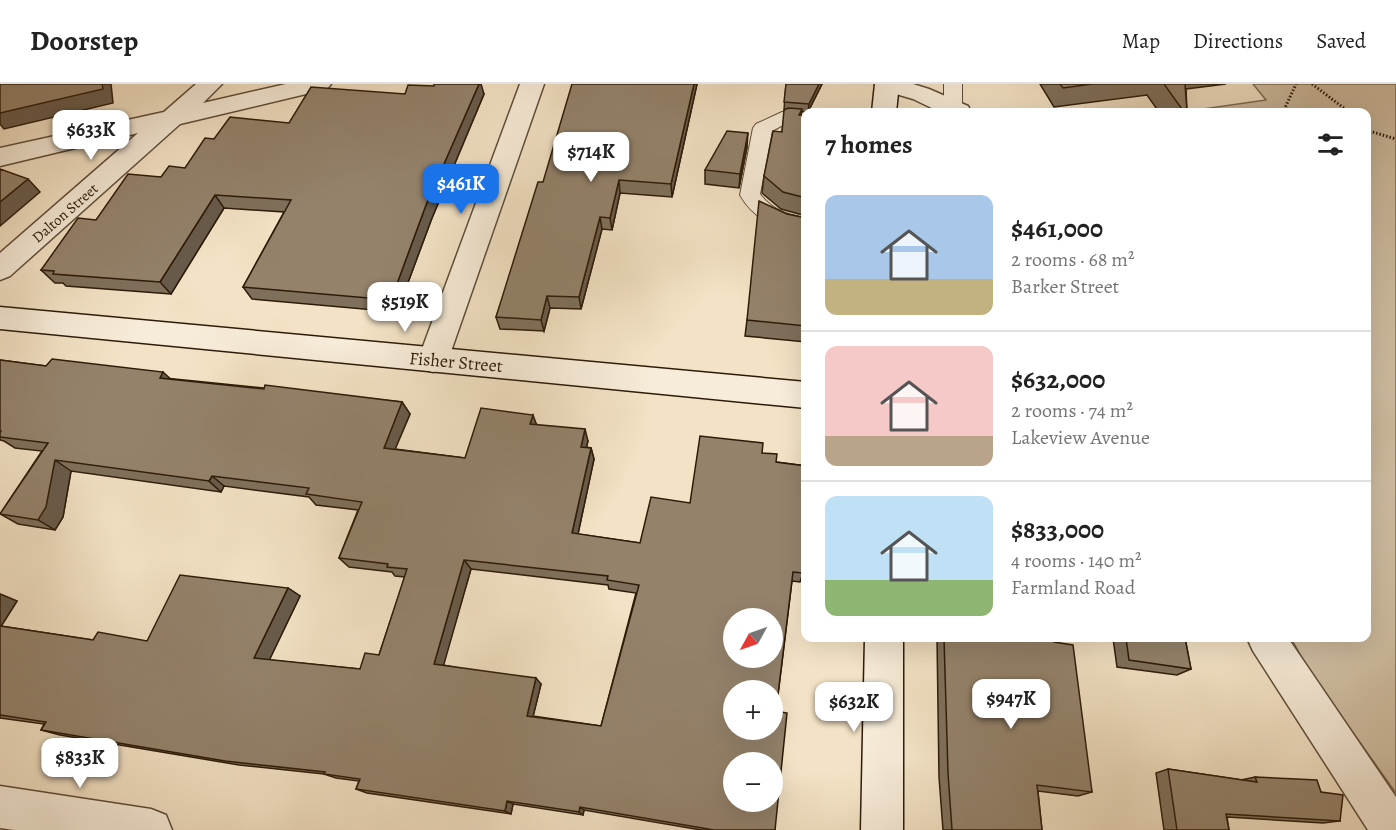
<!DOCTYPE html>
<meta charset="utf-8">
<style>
body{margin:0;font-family:Alegreya,serif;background:#f2f2f2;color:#222;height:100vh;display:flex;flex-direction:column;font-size:22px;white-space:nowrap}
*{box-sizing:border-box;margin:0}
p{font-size:20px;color:#767676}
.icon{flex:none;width:33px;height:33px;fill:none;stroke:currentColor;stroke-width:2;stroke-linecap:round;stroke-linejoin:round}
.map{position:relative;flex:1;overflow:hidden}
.details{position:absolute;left:801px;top:24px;width:570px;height:534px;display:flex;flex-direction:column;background:#fff;border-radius:12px;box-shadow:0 6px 24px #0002}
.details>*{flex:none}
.needle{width:39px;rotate:230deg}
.controls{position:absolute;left:723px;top:524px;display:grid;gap:12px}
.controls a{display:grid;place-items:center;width:60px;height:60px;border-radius:50%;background:#fff;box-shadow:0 6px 24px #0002;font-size:30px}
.price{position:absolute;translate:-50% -51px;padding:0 14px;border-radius:12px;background:#fff;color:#222;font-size:20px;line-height:39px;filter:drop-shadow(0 2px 3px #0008)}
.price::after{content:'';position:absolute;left:50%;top:36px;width:18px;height:14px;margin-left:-9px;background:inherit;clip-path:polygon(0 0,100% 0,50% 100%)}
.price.active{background:#1a73e8;color:#fff}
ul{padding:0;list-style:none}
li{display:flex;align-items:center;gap:18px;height:150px;padding:0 24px}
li+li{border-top:2px solid #e0e0e0}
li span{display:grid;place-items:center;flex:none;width:168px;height:120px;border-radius:12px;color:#555}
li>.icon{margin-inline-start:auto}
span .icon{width:72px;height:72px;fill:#fffc;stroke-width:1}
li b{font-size:26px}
h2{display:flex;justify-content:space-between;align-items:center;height:72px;padding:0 24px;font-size:26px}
header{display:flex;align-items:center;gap:36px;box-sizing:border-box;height:84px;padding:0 30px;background:#fff;border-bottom:2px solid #e0e0e0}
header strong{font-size:28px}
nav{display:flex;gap:33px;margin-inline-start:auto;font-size:21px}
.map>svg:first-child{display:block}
.green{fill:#d1c0a5;stroke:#7f6e57;stroke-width:1.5}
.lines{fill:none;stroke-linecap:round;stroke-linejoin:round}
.lane-casing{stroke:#5e4d38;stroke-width:2}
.street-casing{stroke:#5e4d38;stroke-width:3}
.secondary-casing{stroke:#2d1b09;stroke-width:3}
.path{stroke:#2d1b09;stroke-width:3;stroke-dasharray:1.5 2;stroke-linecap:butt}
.lane{fill:#f7ecd9;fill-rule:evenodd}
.street{fill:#f7ecd9;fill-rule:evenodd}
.secondary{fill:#f7ecd9;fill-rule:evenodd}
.wall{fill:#7f705c;stroke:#2d1b09;stroke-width:1.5;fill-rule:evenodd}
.shaded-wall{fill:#685b4b;stroke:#2d1b09;stroke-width:1.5}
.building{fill:#94826b;stroke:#2d1b09;stroke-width:1.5;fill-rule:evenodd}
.labels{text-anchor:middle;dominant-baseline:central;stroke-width:6;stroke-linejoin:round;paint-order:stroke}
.far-street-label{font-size:15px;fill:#2d1b09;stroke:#f7ecd9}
.street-label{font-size:18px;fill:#2d1b09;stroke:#f7ecd9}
</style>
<header>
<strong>Doorstep</strong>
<nav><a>Map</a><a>Directions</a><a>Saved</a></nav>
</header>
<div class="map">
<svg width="1396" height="746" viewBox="0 0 1396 746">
<rect width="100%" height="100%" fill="#f3e2c5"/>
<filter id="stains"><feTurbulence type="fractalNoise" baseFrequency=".00333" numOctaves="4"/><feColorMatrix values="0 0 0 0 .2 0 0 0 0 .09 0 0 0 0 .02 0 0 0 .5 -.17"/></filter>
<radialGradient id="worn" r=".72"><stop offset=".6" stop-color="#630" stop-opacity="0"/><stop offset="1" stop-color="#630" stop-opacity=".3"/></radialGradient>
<path class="green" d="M1253 0H1396V709L1311 590 1291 554H1366V28H1182L1266 16Z"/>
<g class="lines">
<g class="lane-casing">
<path id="lane" d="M944 0H962V24L960 28H946L944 24Z
M782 28 806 29V41L785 40 772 47 760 110C772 126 787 131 806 134V149C777 144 755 137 740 111L753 44 756 40Z"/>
</g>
<g class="street-casing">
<path id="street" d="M196 0H222L203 19 286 0H331L327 5 180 40 10 192 0 196V169L138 49 0 82V64L164 28Z
M520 0H544L448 276 444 285 433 288 422 285 418 276Z
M875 0H913L929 5 968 22 971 28H940L913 15 879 5Z
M1247 554H1288L1396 713V746H1368L1253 567Z
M0 702 151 725 166 731 172 746H14L0 744Z"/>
</g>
<g class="secondary-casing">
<path id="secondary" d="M875 0H899L896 28H872Z
M0 223 806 298V324L0 245Z
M865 554H903V746H861Z"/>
</g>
<path class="path" d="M1312 0 1349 28
M1284 26 1296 0
M1279 28 1284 26 1298 28
M1366 46 1396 55"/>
<use href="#lane" class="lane"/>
<use href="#street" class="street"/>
<use href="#secondary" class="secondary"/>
</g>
<path class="wall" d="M697 0 672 113 620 109 612 146 602 145 581 225 550 224 544 247 500 245 496 233 543 98Z
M786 0H822L808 28 802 27 801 31H806V132L781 125 762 109 764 92 782 48 785 26H784Z
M1040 0H1226L1186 5 1187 28H1159L1147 11 1054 23Z
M405 10H484L432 134 397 228 252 215 243 203 284 128 224 124 171 210 66 202 63 199H55L41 186 96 136 161 93 185 84 214 55 289 39Z
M747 63 739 104 705 100V86Z
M787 130 806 134V258L745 252 747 236Z
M0 276 46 282 402 318 410 330 395 365 465 374 536 340 588 357 586 363 591 364 594 375 578 450 640 459 690 419 762 369 776 378 806 382V460H805L803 489 800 498 792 497 776 627 775 746H701L584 726 583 731 513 720 511 730 367 709 356 705 359 697 336 694 324 690 239 681 60 651 41 646 44 640 0 634V510L17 517 1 542 93 556 147 557 288 504 300 512 269 576 360 585 379 571 405 493 395 492 392 488 349 483 339 474 358 426 316 421 309 413 224 402 221 408 71 387 63 433 55 446 18 440 0 430 42 367 15 364 4 357 0 356ZM471 485 608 501 609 505 636 509 601 642 533 632 541 600 443 581Z
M937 554H1053L1092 708 1078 712 1038 707 1042 746H943L939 693Z
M1113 554H1185L1191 585 1177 591 1117 583Z
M1168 685 1241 696 1255 693 1321 708 1340 737 1323 739 1227 733 1229 746H1164L1156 689Z"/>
<path class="shaded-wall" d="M102 0H111L113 19 4 45 0 40V29Z
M479 0H481L484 10 432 134 397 228 391 216 426 121Z
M694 0H697L672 113 671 100Z
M819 0H822L808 28 809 20Z
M748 49 747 63 739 104 740 90Z
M28 95 40 108 0 142V118Z
M619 96 620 109 612 146 610 134Z
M215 111 224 124 171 210 160 198Z
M600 133 602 145 581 225 579 213Z
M547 212 550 224 544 247 541 236Z
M163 288 176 300 160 294Z
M402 318 410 330 391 375 384 364Z
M533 331 537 342 530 340Z
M585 345 588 357 584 374 581 363Z
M591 364 594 375 576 459 572 449Z
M55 376 71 387 63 433 55 446 38 436Z
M212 392 224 402 221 408 209 397Z
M464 476 471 485 442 587 434 580Z
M288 504 300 512 267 581 254 574Z
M0 510 17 517 0 544Z
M536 594 541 600 532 637 527 632Z
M507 717 513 720 511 730 505 727Z
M580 723 584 726 583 731 579 728Z"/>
<path class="building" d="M0 0H102L103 5 0 29Z
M434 0H479L426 121 391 216 243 203 291 116 215 111 160 198 53 190 54 187 41 186 78 134 96 136 128 90 161 93 169 82 185 84 205 54 214 55 230 33 289 39 311 3 405 10 408 1 434 2Z
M572 0H694L671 100 619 96 610 134 600 133 579 213 547 212 541 236 496 233 538 98H543Z
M786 0H819L809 20 784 18Z
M1060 0H1092L1063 4Z
M1164 0H1185L1187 28H1184Z
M788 24 802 25 799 31H806V114L783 108 764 92 773 47 782 48 784 26Z
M727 47 748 49 740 90 705 86Z
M0 85 28 95 0 118Z
M759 117 787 130 806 134V242L747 236Z
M52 275 163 288 160 294 264 305 265 301 402 318 384 364 465 374 481 324 533 331 530 340 585 345 581 363 591 364 572 449 640 459 651 413 690 419 700 352 763 359 762 369 777 370 776 378 806 382V451L803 489 793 488 776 627 787 629 775 746H714L580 723 579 728 507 717 505 727 356 705 360 695 324 690 325 688 225 677 41 646 46 638 0 631V542L93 556 98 548 147 557 180 491 288 504 254 574 360 585 365 569 379 571 407 485 387 483 388 480 339 474 362 418 306 410 309 404 212 392 209 397 55 376 46 423 38 436 0 430 48 359 0 353V349L1 347H0V276L46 282ZM464 476 608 492 607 496 639 501 601 642 527 632 536 594 434 580ZM734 534H772V573H734ZM734 606H772V645H734ZM734 678H772V717H734Z
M944 554H1053L1054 558 1073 561 1092 708 1037 701 1042 746H952L948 689Z
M1126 554H1185L1191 585 1129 576Z
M1168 685 1257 698 1255 693 1317 696 1321 708 1343 711 1340 737 1226 730 1229 746H1177Z"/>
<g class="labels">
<g class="far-street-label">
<text transform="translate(65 129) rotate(-41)">Dalton Street</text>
</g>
<g class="street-label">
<text transform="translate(456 278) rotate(5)">Fisher Street</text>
</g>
</g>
<rect width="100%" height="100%" filter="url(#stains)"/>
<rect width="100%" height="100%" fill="url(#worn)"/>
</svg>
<div class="controls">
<a><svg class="needle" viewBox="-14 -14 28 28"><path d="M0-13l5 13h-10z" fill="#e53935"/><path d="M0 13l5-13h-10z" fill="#767676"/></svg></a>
<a>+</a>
<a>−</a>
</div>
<b class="price" style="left:91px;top:77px">$633K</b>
<b class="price" style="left:591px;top:99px">$714K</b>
<b class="price active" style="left:461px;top:131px">$461K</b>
<b class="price" style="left:405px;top:249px">$519K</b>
<b class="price" style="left:1011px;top:646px">$947K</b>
<b class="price" style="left:854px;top:649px">$632K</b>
<b class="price" style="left:80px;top:705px">$833K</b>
<section class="details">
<h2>7 homes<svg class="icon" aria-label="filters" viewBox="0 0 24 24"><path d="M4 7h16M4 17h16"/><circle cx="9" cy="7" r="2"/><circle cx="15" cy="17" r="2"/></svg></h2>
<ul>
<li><span style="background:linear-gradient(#a9c7e8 70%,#c2b280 0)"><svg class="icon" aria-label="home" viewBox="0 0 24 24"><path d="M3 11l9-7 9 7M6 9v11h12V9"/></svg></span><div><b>$461,000</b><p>2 rooms · 68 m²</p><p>Barker Street</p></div></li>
<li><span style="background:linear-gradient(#f6c9c9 75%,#b9a48a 0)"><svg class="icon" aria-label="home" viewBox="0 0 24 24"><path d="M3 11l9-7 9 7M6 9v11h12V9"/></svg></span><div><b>$632,000</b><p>2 rooms · 74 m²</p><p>Lakeview Avenue</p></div></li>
<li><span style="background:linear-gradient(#bfe0f5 70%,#8fb573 0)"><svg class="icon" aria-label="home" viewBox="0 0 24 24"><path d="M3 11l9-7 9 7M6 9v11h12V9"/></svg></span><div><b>$833,000</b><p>4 rooms · 140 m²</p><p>Farmland Road</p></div></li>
</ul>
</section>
</div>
